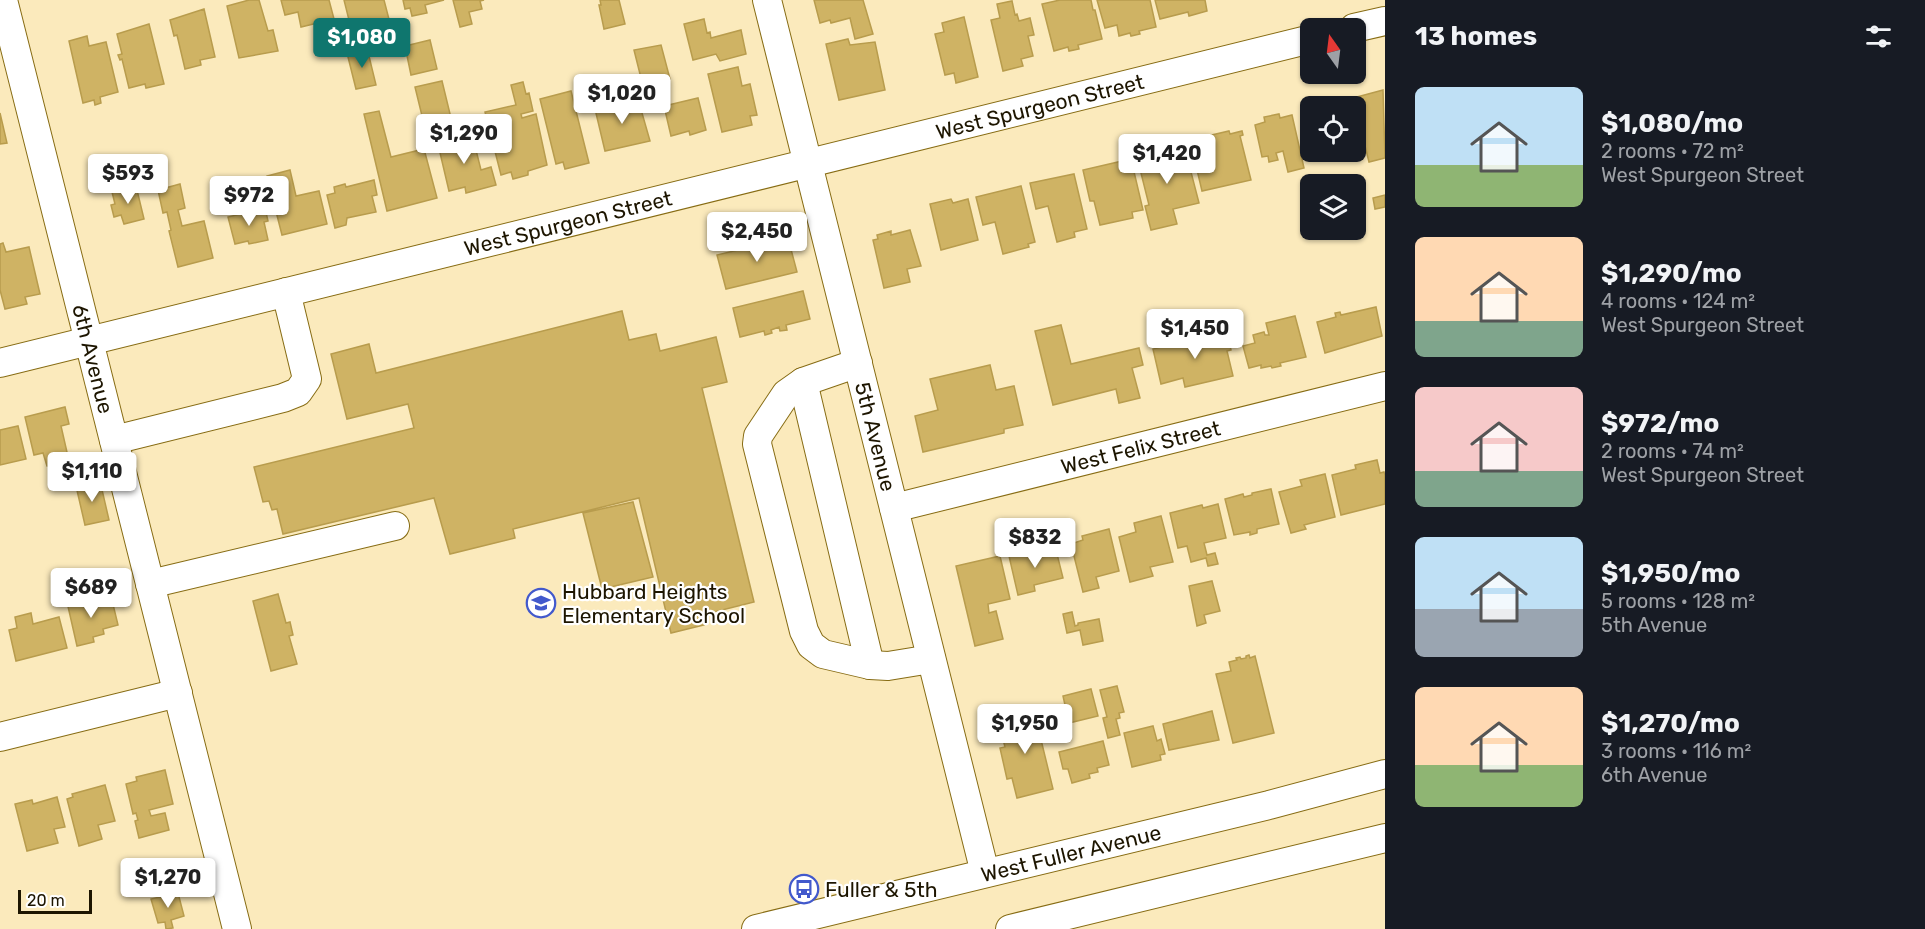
<!DOCTYPE html>
<meta charset="utf-8">
<style>
body{margin:0;font-family:Rubik,sans-serif;background:#242831;color:#f1f3f6;height:100vh;display:flex;flex-direction:column;font-size:22px;white-space:nowrap}
*{box-sizing:border-box;margin:0}
p{font-size:20px;color:#9ea1a6}
.icon{flex:none;width:33px;height:33px;fill:none;stroke:currentColor;stroke-width:2;stroke-linecap:round;stroke-linejoin:round}
.map{position:relative;flex:1;overflow:hidden}
.sheet{display:flex;flex-direction:column;background:#171b24;width:540px}
.sheet>*{flex:none}
.needle{width:39px;rotate:346deg}
.tools{position:absolute;left:1300px;top:18px;display:grid;gap:12px}
.tools a{display:grid;place-items:center;width:66px;height:66px;border-radius:9px;background:#171b24;box-shadow:0 2px 4px #0004;font-size:30px}
.scale{position:absolute;left:18px;bottom:15px;width:74px;box-sizing:border-box;padding-left:6px;border:3px solid #1d1500;border-top:0;font-size:16px;line-height:21px;white-space:nowrap;color:#1d1500;-webkit-text-stroke:4px #fff;paint-order:stroke}
.price{position:absolute;translate:-50% -51px;padding:0 14px;border-radius:6px;background:#fff;color:#222;font-size:20px;line-height:39px;filter:drop-shadow(0 2px 3px #0008)}
.price::after{content:'';position:absolute;left:50%;top:36px;width:18px;height:14px;margin-left:-9px;background:inherit;clip-path:polygon(0 0,100% 0,50% 100%)}
.price.selected{background:#0f766e;color:#fff}
ul{padding:0;list-style:none}
li{display:flex;align-items:center;gap:18px;height:150px;padding:0 30px}
li span{display:grid;place-items:center;flex:none;width:168px;height:120px;border-radius:9px;color:#555}
li>.icon{margin-inline-start:auto}
span .icon{width:72px;height:72px;fill:#fffc;stroke-width:1}
li b{font-size:26px}
h2{display:flex;justify-content:space-between;align-items:center;height:72px;padding:0 30px;font-size:26px}
main{display:flex;flex:1;min-height:0}
.map>svg:first-child{display:block}
.building{fill:#cfb364;stroke:#b89c4d;stroke-width:1.5}
.lines{fill:none;stroke-linecap:round;stroke-linejoin:round}
.minor-casing{stroke:#876c14;stroke-width:30}
.minor{stroke:#fff;stroke-width:28}
.labels{text-anchor:middle;dominant-baseline:central;stroke-width:4.5;stroke-linejoin:round;paint-order:stroke}
.street-label{font-size:21px;fill:#1d1500;stroke:#fff}
.poi-label{font-size:21px;fill:#1d1500;stroke:#fff;text-anchor:start}
</style>
<main>
<div class="map">
<svg width="1385" height="929" viewBox="0 0 1385 929">
<rect width="100%" height="100%" fill="#fbeabc"/>
<path class="building" d="M259 0 268 31 273 30 278 51 239 58 227 6 249 0Z
M281 0H329L334 19 301 27 298 12 285 15Z
M344 0H384L391 27 353 36Z
M403 0H444L425 5 427 13 412 16 410 8 405 9Z
M453 0H484L480 1 482 9 469 12 472 24 460 27Z
M600 0H619L625 24 604 29 599 5H601Z
M814 0H863L873 34 855 39 850 18 831 23 830 20 820 23Z
M1060 0H1091L1093 10H1095L1102 39 1078 45 1079 49 1069 51 1068 47 1054 51 1042 4Z
M1097 0H1150L1156 27 1139 31 1140 34 1131 36 1130 33 1119 36 1117 25 1105 28Z
M1155 0H1205L1207 11 1189 16 1188 12 1160 19Z
M1012 1 1015 15 1017 14 1019 21 1030 18 1034 35 1028 36 1033 56 1021 59 1023 66 1003 71 991 20 1000 18 997 4Z
M204 9 215 57 200 60 201 65 185 69 177 35 174 36 170 20Z
M964 17 978 77 956 83 954 73 945 75 935 34 944 32 942 23Z
M704 19 707 33 710 32 711 38 741 30 746 54 720 61 716 54 693 60 684 24Z
M149 24 164 84 146 88 145 84 129 88 122 59 120 60 118 55 122 54 117 34Z
M87 36 89 46 106 42 118 92 100 97 101 103 95 105 94 100 83 103 69 41Z
M848 39 850 45 875 42 885 90 839 100 826 44Z
M430 40 437 69 411 75 405 46Z
M661 45 670 79 643 86 634 50Z
M367 48 376 85 356 89 347 53Z
M738 67 742 86 750 84 757 115 750 116 752 125 722 132 708 74Z
M442 81 451 118 424 124 415 87Z
M523 82 526 94 529 93 533 111 521 114 522 118 536 114 547 165 528 171V175L513 179 511 172 501 175 485 112 516 105 511 85Z
M1383 90 1385 158 1369 162 1353 98Z
M571 91 589 163 565 169 563 162 556 164 540 99Z
M698 98 706 130 690 135 689 131 671 136 664 106Z
M638 99 650 141 605 151 595 109Z
M1311 110V146H1310L1302 112Z
M379 111 391 157 424 149 437 198 387 211 364 114Z
M0 113 7 143 0 144Z
M1279 114 1280 118 1292 115 1304 168 1288 172 1283 151 1276 153 1278 160 1269 162 1268 156 1262 157 1255 125 1265 122 1264 117Z
M1229 131 1230 134 1242 131 1243 135 1240 136 1251 180 1202 191 1190 140Z
M460 134 462 140 473 138 481 170 491 167 496 185 466 193 465 187 449 191 437 140Z
M1184 145 1199 203 1173 209 1177 224 1151 230 1145 206 1149 205 1137 157Z
M1323 152H1350L1351 153 1325 159Z
M1131 159 1143 210 1132 212 1133 218 1100 225 1094 201H1090L1083 170Z
M290 170 296 196 319 191 327 224 282 235 267 176Z
M1074 174 1087 229 1074 232 1075 237 1057 242 1048 206 1036 209 1030 183Z
M374 180 377 195 372 196 376 212 347 218 346 225 335 228 327 195 335 193 334 187 345 184 346 187Z
M180 184 185 208 178 210 182 226 204 221 213 258 178 267 169 231 171 230 167 212 163 213 158 190Z
M136 186 144 219 124 224 121 215 114 217 111 205 115 204 112 192Z
M1021 186 1035 242 1028 244 1029 247 1003 254 995 222 983 225 976 197Z
M1385 195V207L1375 209 1373 198Z
M951 199 953 203 968 199 978 240 941 250 930 204Z
M265 208 268 221 264 222 268 240 249 244 248 241 235 244 228 217Z
M910 230 921 266 907 269 910 282 884 288 873 240 878 239 877 235 891 231V235Z
M788 238 797 272 726 289 717 255Z
M3 243 6 252 29 247 40 294 25 297 27 304 5 309 0 290V244Z
M803 291 810 319 786 325 787 330 780 331 779 327 771 330 772 333 765 335 764 331 740 337 733 308Z
M1376 307 1382 336 1325 353 1317 322 1336 317 1335 313 1340 312 1341 315Z
M622 311 629 340 656 334 660 351 716 337 727 382 702 388 754 602 702 615 704 625 671 633 639 498 513 529 515 538 450 554 434 498 283 534 277 509 272 510 269 501 263 502 254 467 414 428 408 404 347 419 331 354 369 344 376 373Z
M1295 316 1306 357 1280 363 1281 366 1272 368 1271 366 1261 368V365L1249 368 1243 346 1255 343 1253 335 1264 332 1265 335H1269L1266 323Z
M1061 325 1071 364 1139 348 1143 365 1132 368 1140 398 1119 403 1116 389 1053 405 1035 331Z
M1222 332 1223 334 1227 333 1231 350 1227 351 1233 376 1185 387 1183 378 1161 384 1153 349Z
M990 365 996 390 1014 386 1023 425 1004 429V433L923 452 915 416 938 410 930 379Z
M65 407 69 424 61 426 69 461 60 463 62 469 51 471 50 466H47L43 453 34 455 25 417Z
M18 426 26 459 0 465V430Z
M1377 460 1380 473 1384 472 1385 475V504L1341 515 1332 475 1356 469 1355 465Z
M1325 474 1335 517 1304 525 1306 529 1291 533 1279 492 1302 486 1300 480Z
M100 481 109 520 85 525 76 486Z
M1271 489 1279 524 1257 529V533L1250 535V532L1234 535 1225 499 1243 494 1244 497 1252 495V493Z
M633 502 653 577 602 589 583 513Z
M1218 504 1226 538 1204 543 1207 555 1215 553 1218 564 1208 566 1206 558 1191 562 1187 546 1178 548 1170 513 1202 505 1203 508Z
M1161 516 1173 562 1150 567 1153 576 1130 582 1119 537 1136 532 1134 523Z
M1109 529 1119 571 1096 577 1099 588 1083 592 1071 544 1083 540 1082 536Z
M1055 546 1063 578 1034 585 1035 591 1018 595 1009 556 1038 547 1039 551Z
M1000 556 1010 599 988 604 989 613 996 611 1003 639 975 646 956 566Z
M1212 581 1220 611 1204 615 1206 623 1197 626 1189 586Z
M278 594 286 623 290 622 293 635 289 636 297 664 271 671 253 601Z
M111 596 118 625 103 629 104 634 93 637 94 642 77 646 67 602 81 599 82 603Z
M1072 612 1075 626 1078 625V623L1099 619 1103 641 1083 645 1080 630 1067 633 1063 614Z
M31 613 33 624 59 617 67 648 16 661 9 630 17 628 15 617Z
M1249 655 1250 658 1255 656 1274 733 1233 743 1216 674 1231 671 1229 662 1237 660 1236 658 1240 657 1241 659 1246 658V656Z
M1117 686 1124 712 1119 713 1120 718 1116 719 1120 735 1108 738 1103 718 1107 717 1100 690Z
M1091 689 1098 716 1069 723 1063 696Z
M1034 711 1053 789 1017 798 1012 778 1007 779 1000 748 1005 747 998 720Z
M1212 711 1219 740 1169 750 1163 724Z
M1153 726 1157 741 1161 739 1165 754 1160 755 1161 760 1132 767 1124 733Z
M1103 741 1109 765 1097 768 1098 772 1089 774 1090 778 1072 783 1068 769H1063L1059 752Z
M165 770 173 804 149 810 151 816 165 813 169 830 139 838 135 821 138 820 136 813 133 814 126 784 137 781 136 777Z
M105 785 115 821 98 825 102 839 79 846 67 799 73 797 72 794Z
M57 797 65 827 54 829 58 843 27 851 15 804 32 800 33 804Z
M178 893 184 916 171 920 173 928 166 929 165 922 158 923 151 899Z"/>
<g class="lines">
<g class="minor-casing">
<g id="minor">
<path id="s1" d="M3 0 237 929"/>
<path id="s2" d="M767 0 985 873"/>
<path d="M1354 28 1385 21"/>
<path id="s3" d="M0 363 1311 39"/>
<path d="M858 363 803 382 786 394 758 436 757 444 804 631 811 645 823 654 870 665 888 666 931 659"/>
<path d="M803 382 870 665"/>
<path d="M114 440 283 398 298 392 307 379 286 292"/>
<path id="s4" d="M894 508 1385 386"/>
<path d="M150 584 395 526"/>
<path d="M0 737 178 693"/>
<path id="s5" d="M756 929 1269 805 1385 774"/>
<path d="M1010 929 1385 838"/>
</g>
</g>
<use href="#minor" class="minor"/>
</g>
<defs>
<g id="school-ring" transform="scale(1.5)"><circle r="9.5" fill="#fff" stroke="#4259cc" stroke-width="1.5"/><path d="M0-5L7-2L0 1L-7-2ZM-4 1L0 2.5L4 1V4Q0 6-4 4Z" fill="#4259cc"/></g>
<g id="bus-ring" transform="scale(1.5)"><circle r="9.5" fill="#fff" stroke="#4259cc" stroke-width="1.5"/><path d="M-5-6H5V4H4V6H2V4H-2V6H-4V4H-5ZM-3.5-4V0h7V-4ZM-3.5 1.2v1.5H-2V1.2ZM2 1.2v1.5H3.5V1.2Z" fill="#4259cc"/></g>
</defs>
<g fill-rule="evenodd">
<use href="#school-ring" x="541" y="603"/>
<use href="#bus-ring" x="804" y="889"/>
</g>
<g class="labels">
<g class="street-label">
<text stroke="none"><textPath href="#s3" startOffset="1071">West Spurgeon Street</textPath></text>
<text stroke="none"><textPath href="#s3" startOffset="585">West Spurgeon Street</textPath></text>
<text stroke="none"><textPath href="#s1" startOffset="370">6th Avenue</textPath></text>
<text stroke="none"><textPath href="#s2" startOffset="450">5th Avenue</textPath></text>
<text stroke="none"><textPath href="#s4" startOffset="254">West Felix Street</textPath></text>
<text stroke="none"><textPath href="#s5" startOffset="324">West Fuller Avenue</textPath></text>
</g>
<g class="poi-label">
<text x="562" y="591">Hubbard Heights<tspan x="562" dy="24">Elementary School</tspan></text>
<text x="825" y="889">Fuller &amp; 5th</text>
</g>
</g>
</svg>
<div class="tools">
<a><svg class="needle" viewBox="-14 -14 28 28"><path d="M0-13l5 13h-10z" fill="#e53935"/><path d="M0 13l5-13h-10z" fill="#9ea1a6"/></svg></a>
<a><svg class="icon" aria-label="locate" viewBox="0 0 24 24"><circle cx="12" cy="12" r="6"/><path d="M12 2v4M12 18v4M2 12h4M18 12h4"/></svg></a>
<a><svg class="icon" aria-label="layers" viewBox="0 0 24 24"><path d="M12 4l9 5-9 5-9-5zM3 14l9 5 9-5"/></svg></a>
</div>
<div class="scale">20 m</div>
<b class="price selected" style="left:362px;top:69px">$1,080</b>
<b class="price" style="left:622px;top:125px">$1,020</b>
<b class="price" style="left:464px;top:165px">$1,290</b>
<b class="price" style="left:1167px;top:185px">$1,420</b>
<b class="price" style="left:128px;top:205px">$593</b>
<b class="price" style="left:249px;top:227px">$972</b>
<b class="price" style="left:757px;top:263px">$2,450</b>
<b class="price" style="left:1195px;top:360px">$1,450</b>
<b class="price" style="left:92px;top:503px">$1,110</b>
<b class="price" style="left:1035px;top:569px">$832</b>
<b class="price" style="left:91px;top:619px">$689</b>
<b class="price" style="left:1025px;top:755px">$1,950</b>
<b class="price" style="left:168px;top:909px">$1,270</b>
</div>
<section class="sheet">
<h2>13 homes<svg class="icon" aria-label="filters" viewBox="0 0 24 24"><path d="M4 7h16M4 17h16"/><circle cx="9" cy="7" r="2"/><circle cx="15" cy="17" r="2"/></svg></h2>
<ul>
<li><span style="background:linear-gradient(#bfe0f5 65%,#8fb573 0)"><svg class="icon" aria-label="home" viewBox="0 0 24 24"><path d="M3 11l9-7 9 7M6 9v11h12V9"/></svg></span><div><b>$1,080/mo</b><p>2 rooms · 72 m²</p><p>West Spurgeon Street</p></div></li>
<li><span style="background:linear-gradient(#ffd9b3 70%,#7fa58c 0)"><svg class="icon" aria-label="home" viewBox="0 0 24 24"><path d="M3 11l9-7 9 7M6 9v11h12V9"/></svg></span><div><b>$1,290/mo</b><p>4 rooms · 124 m²</p><p>West Spurgeon Street</p></div></li>
<li><span style="background:linear-gradient(#f6c9c9 70%,#7fa58c 0)"><svg class="icon" aria-label="home" viewBox="0 0 24 24"><path d="M3 11l9-7 9 7M6 9v11h12V9"/></svg></span><div><b>$972/mo</b><p>2 rooms · 74 m²</p><p>West Spurgeon Street</p></div></li>
<li><span style="background:linear-gradient(#bfe0f5 60%,#9aa5b1 0)"><svg class="icon" aria-label="home" viewBox="0 0 24 24"><path d="M3 11l9-7 9 7M6 9v11h12V9"/></svg></span><div><b>$1,950/mo</b><p>5 rooms · 128 m²</p><p>5th Avenue</p></div></li>
<li><span style="background:linear-gradient(#ffd9b3 65%,#8fb573 0)"><svg class="icon" aria-label="home" viewBox="0 0 24 24"><path d="M3 11l9-7 9 7M6 9v11h12V9"/></svg></span><div><b>$1,270/mo</b><p>3 rooms · 116 m²</p><p>6th Avenue</p></div></li>
</ul>
</section>
</main>
